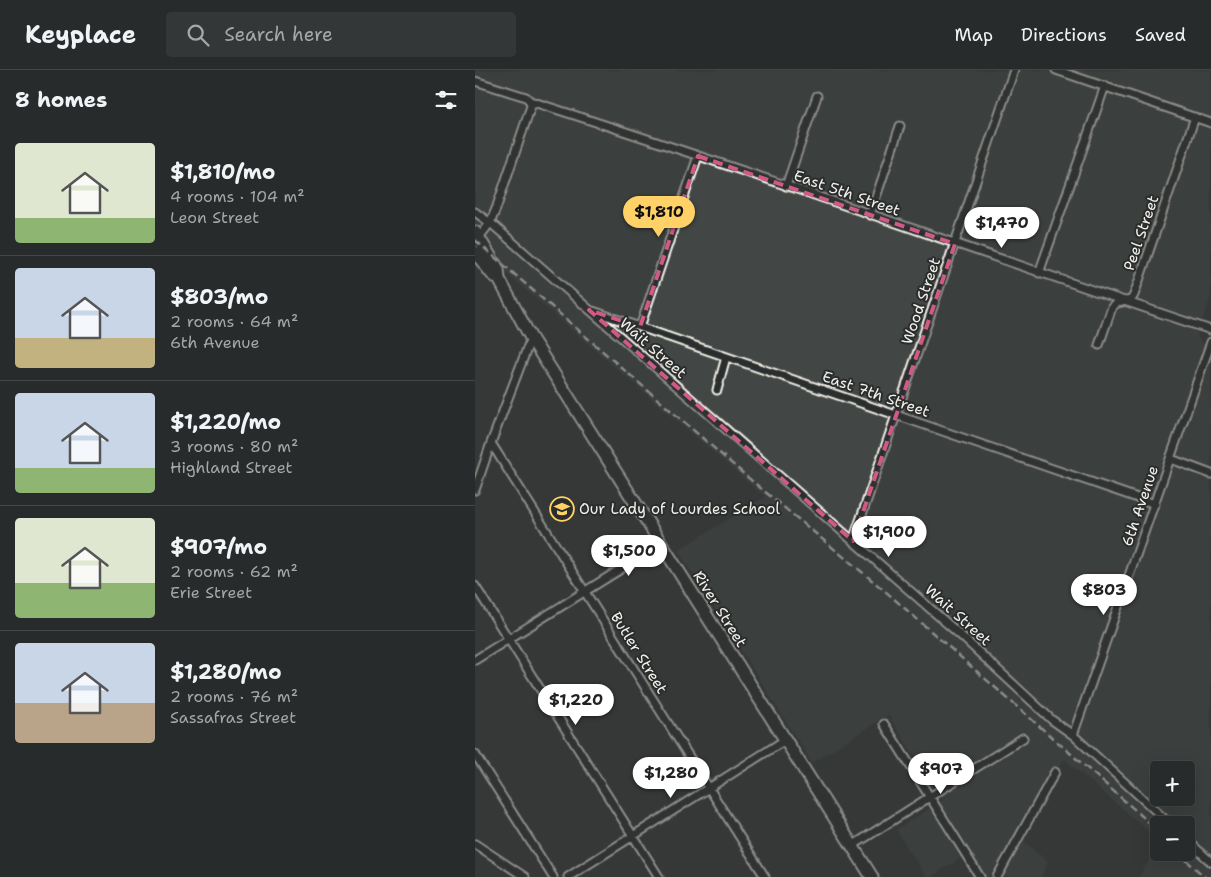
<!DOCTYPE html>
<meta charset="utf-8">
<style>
body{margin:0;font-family:"Shantell Sans",sans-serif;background:#343737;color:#f1f3f6;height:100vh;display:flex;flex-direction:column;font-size:19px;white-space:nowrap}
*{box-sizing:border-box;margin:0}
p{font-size:16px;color:#a5a7a9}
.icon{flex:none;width:28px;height:28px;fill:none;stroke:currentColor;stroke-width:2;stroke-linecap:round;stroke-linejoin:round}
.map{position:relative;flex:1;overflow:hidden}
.details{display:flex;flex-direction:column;background:#282b2b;width:475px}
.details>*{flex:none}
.tools{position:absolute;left:675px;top:691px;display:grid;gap:10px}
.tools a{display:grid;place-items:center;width:45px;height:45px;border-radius:5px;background:#282b2b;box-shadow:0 5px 20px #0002,0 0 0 1px #444747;font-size:25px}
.price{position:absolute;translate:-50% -42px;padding:0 11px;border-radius:18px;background:#fff;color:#222;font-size:16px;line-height:32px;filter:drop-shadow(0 1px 2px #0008)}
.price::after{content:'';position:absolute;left:50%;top:30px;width:15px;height:11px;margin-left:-8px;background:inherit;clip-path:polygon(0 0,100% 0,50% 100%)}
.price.selected{background:#ffd166;color:#111}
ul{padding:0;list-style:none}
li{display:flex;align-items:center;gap:15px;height:125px;padding:0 15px}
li+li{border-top:1px solid #444747}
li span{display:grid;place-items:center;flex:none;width:140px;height:100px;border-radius:5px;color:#555}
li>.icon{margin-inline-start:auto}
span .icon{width:60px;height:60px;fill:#fffc;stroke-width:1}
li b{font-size:21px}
h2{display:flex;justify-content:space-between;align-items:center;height:60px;padding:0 15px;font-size:21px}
header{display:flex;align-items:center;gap:30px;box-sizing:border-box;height:70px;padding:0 25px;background:#282b2b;border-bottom:1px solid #444747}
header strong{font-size:24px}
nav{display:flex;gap:28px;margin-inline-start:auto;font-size:18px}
.search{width:350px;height:45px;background:#343737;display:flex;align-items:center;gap:12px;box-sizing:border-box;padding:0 18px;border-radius:5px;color:#a5a7a9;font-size:19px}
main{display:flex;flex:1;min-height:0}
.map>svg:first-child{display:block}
.built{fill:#434645;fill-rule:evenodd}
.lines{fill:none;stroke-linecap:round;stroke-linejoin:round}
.street-casing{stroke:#f4f1e8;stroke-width:11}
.primary-casing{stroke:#f4f1e8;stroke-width:15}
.street{stroke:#2a2d2e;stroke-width:7}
.primary{stroke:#2a2d2e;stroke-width:11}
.rail{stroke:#f4f1e8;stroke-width:2.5;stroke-dasharray:8 4;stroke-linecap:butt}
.marked{fill:none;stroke:#d15985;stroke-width:4;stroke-dasharray:10 6;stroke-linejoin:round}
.labels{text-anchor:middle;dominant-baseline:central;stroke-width:4;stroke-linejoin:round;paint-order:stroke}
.street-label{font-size:15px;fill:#f4f1e8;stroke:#2a2d2e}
.poi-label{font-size:15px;fill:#f4f1e8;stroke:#2a2d2e;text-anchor:start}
</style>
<header>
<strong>Keyplace</strong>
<div class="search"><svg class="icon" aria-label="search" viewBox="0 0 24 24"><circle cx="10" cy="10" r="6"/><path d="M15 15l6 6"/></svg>Search here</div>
<nav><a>Map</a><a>Directions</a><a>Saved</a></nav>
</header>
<main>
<section class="details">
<h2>8 homes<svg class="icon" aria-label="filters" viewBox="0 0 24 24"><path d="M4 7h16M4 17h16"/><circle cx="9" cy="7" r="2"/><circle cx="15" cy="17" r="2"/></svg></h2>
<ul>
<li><span style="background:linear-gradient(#dfe7d0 75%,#8fb573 0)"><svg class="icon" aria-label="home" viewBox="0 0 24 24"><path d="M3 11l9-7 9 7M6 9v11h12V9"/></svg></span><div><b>$1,810/mo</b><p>4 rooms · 104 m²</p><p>Leon Street</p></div></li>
<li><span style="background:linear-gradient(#c9d6e8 70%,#c2b280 0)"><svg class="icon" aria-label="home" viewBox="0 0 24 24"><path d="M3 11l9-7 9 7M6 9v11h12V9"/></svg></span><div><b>$803/mo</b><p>2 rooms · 64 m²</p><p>6th Avenue</p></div></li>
<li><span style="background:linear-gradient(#c9d6e8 75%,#8fb573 0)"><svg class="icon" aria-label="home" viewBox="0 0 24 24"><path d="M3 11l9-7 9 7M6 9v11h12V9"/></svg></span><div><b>$1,220/mo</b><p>3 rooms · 80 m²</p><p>Highland Street</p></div></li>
<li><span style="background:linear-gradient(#dfe7d0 65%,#8fb573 0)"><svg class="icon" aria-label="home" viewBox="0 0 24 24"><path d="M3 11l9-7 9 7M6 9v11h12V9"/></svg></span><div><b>$907/mo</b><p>2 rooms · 62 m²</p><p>Erie Street</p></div></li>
<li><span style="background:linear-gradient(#c9d6e8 60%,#b9a48a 0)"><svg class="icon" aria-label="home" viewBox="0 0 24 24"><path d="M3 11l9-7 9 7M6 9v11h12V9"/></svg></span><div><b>$1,280/mo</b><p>2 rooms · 76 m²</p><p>Sassafras Street</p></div></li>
</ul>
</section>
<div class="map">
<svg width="736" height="807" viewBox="0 0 736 807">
<rect width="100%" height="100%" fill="#363939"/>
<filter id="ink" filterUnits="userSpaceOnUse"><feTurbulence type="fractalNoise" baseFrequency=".02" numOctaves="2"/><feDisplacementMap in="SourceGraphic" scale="10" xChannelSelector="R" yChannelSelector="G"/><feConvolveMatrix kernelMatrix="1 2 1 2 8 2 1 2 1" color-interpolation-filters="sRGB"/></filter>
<g filter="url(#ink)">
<path class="built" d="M0 0H736V226L722 266 730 276 736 280V807H664L684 773V782H711V755H684V770L589 689 544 767 573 792 566 806 568 807H505L491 785 456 807H451L421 760 468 730 413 645 337 693 203 480 290 427 0 176ZM684 700H711V728H684Z"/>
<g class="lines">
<g class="street-casing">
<path id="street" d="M581 0 736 53
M0 11 51 27 55 31C284 103 509 185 736 260
M311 116 342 26
M0 142 18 155 483 563 577 650 598 665 696 755
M395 145 425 56
M0 173 15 153 21 139 56 36 55 31
M564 203 630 16
M118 241 680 434
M165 257 223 86
M624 275 637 237 642 233 656 230 659 225 720 47
M242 320 251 287
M16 373 290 807
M696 389 736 404
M0 420 16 373 56 268
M378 471 539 0
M0 516 184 807
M0 590 186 474
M409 654 505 807
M598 665 736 272
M0 684 78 807
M711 769 736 792
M0 774 50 807
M377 776 548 668
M93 807 310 670
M522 807 580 702"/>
</g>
<g class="primary-casing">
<path id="primary" d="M0 162 23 199 24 209 56 268 397 807
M0 182 17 204 24 209"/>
</g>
<use href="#street" class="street"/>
<use href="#primary" class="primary"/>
<path class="rail" d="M0 170 271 406 410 521 684 761
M702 782 730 807"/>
</g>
</g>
<path d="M0 0H736V807H0ZM223 86 480 174 378 471 114 240 165 257Z" fill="#363939" fill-opacity=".55" fill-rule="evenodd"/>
<path class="marked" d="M223 86 480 174 378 471 114 240 165 257Z"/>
<defs>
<g id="school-ring" transform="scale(1.25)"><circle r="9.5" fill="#2a2d2e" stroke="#ffd166" stroke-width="1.5"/><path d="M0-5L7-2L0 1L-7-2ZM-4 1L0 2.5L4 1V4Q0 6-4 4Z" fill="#ffd166"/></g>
</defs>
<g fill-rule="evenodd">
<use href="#school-ring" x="87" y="439"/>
</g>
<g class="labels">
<g class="street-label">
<text transform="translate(372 123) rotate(19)">East 5th Street</text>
<text transform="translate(666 163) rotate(-71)">Peel Street</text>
<text transform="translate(446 231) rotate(-71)">Wood Street</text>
<text transform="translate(178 278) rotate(41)">Wait Street</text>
<text transform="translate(401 324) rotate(19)">East 7th Street</text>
<text transform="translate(665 436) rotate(-71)">6th Avenue</text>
<text transform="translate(245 539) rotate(58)">River Street</text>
<text transform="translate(483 545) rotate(42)">Wait Street</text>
<text transform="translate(164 583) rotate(58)">Butler Street</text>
</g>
<g class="poi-label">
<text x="104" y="439">Our Lady of Lourdes School</text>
</g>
</g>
</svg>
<div class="tools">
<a>+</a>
<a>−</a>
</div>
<b class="price selected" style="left:184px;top:168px">$1,810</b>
<b class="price" style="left:527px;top:179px">$1,470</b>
<b class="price" style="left:414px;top:488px">$1,900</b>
<b class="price" style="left:154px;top:507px">$1,500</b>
<b class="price" style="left:629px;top:546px">$803</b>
<b class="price" style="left:101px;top:656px">$1,220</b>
<b class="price" style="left:466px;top:725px">$907</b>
<b class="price" style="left:196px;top:729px">$1,280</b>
</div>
</main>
